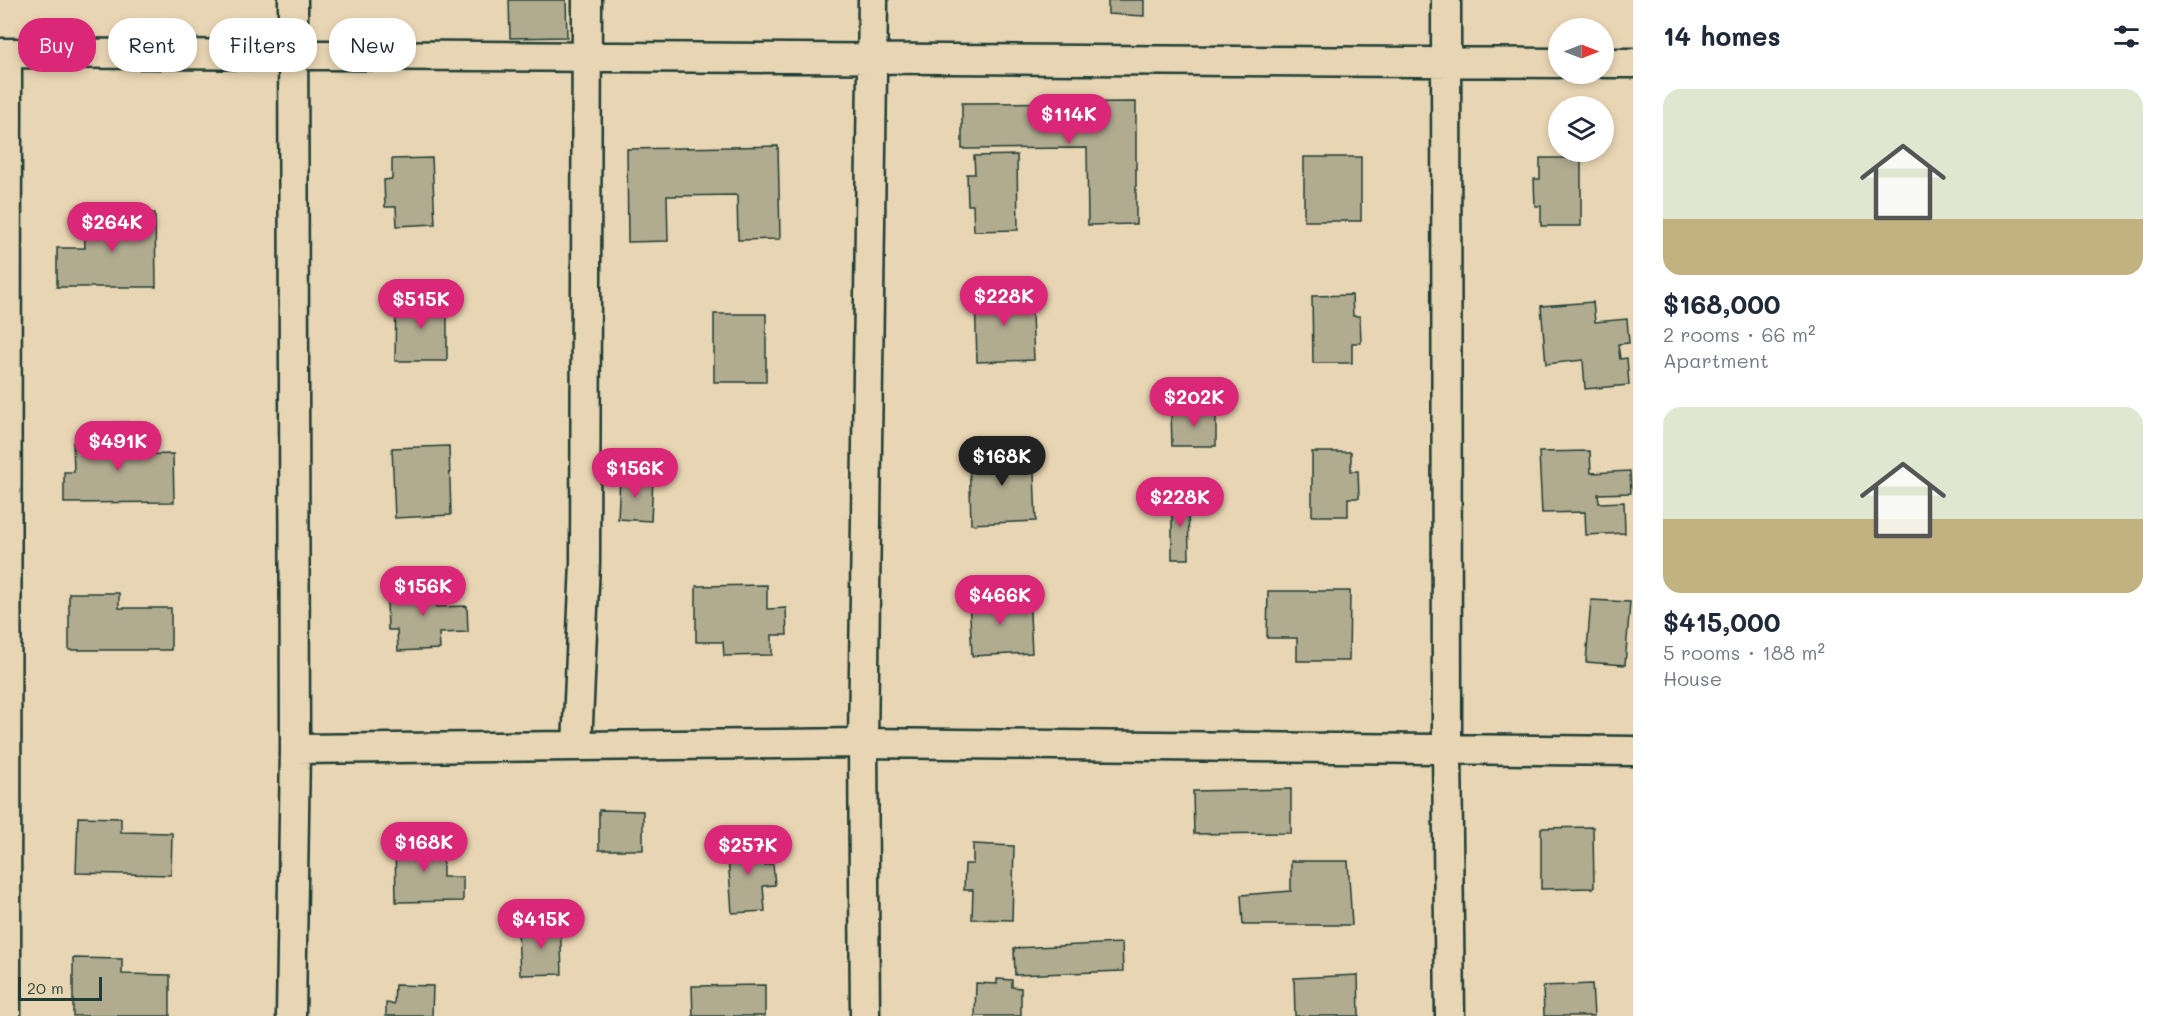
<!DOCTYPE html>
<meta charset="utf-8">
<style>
body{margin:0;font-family:Mali,sans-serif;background:#f2f2f3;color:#1f2937;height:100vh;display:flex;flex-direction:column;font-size:22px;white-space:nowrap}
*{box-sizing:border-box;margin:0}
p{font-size:20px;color:#747a83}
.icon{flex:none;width:33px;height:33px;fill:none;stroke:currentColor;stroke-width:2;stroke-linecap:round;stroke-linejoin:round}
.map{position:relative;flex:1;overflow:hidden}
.side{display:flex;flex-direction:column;background:#fff;width:540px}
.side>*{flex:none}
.top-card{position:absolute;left:18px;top:18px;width:570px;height:54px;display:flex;gap:12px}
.needle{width:39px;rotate:90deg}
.controls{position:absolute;left:1548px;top:18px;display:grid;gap:12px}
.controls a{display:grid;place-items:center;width:66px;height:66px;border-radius:50%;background:#fff;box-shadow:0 3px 9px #0003;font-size:30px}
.scale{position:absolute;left:18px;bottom:15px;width:84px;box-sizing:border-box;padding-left:6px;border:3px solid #1f3d34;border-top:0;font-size:16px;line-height:21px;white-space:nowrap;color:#1f3d34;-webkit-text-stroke:4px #e8d5b3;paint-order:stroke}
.price{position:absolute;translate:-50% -51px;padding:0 14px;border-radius:21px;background:#db2777;color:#fff;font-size:20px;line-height:39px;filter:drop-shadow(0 2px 3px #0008)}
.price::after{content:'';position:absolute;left:50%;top:36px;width:18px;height:14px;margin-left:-9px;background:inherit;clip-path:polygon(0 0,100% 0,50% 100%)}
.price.active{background:#222;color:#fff}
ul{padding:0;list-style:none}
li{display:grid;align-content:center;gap:12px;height:318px;padding:0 30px}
li span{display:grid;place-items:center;height:186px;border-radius:18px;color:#555}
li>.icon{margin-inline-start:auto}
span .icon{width:108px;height:108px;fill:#fffc;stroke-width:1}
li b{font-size:26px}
h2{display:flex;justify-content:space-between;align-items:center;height:72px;padding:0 30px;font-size:26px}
.tag{padding:0 21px;border-radius:24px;background:#fff;box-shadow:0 3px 9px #0003;font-size:21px;line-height:54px}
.tag.active{background:#db2777;color:#fff}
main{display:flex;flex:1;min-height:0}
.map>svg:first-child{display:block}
.building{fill:#b1ab90;stroke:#1f3d34;stroke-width:1.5}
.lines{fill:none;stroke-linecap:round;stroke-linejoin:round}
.street-casing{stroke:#1f3d34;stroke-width:33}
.street{stroke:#e8d5b3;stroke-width:28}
</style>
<main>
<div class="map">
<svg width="1633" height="1016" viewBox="0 0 1633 1016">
<rect width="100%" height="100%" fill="#e8d5b3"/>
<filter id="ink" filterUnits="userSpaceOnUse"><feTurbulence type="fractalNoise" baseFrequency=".0167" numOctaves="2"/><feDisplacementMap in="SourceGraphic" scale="12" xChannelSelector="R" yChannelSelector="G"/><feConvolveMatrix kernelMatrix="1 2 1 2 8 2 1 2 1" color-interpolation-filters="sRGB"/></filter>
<g filter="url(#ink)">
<path class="building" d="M509 0H566L567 37 510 38Z
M1108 0H1144V16L1108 14Z
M1136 102V224L1088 225 1087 148 962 149V103Z
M778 146 780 239 738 240 737 195 667 196 668 241 628 242 627 149Z
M1017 155 1018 230 974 231 973 205H968L967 174H975L974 156Z
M1304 157H1361V221H1304Z
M432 158 435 224 397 226 396 207H385L384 180 392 179V159Z
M1540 158H1581V226H1541V206H1535L1534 179H1540Z
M84 213H155L156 287H57V248H85Z
M1031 292 1034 360 977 362 975 294Z
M1352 295 1353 316H1360L1361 343H1352V363H1313L1312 296Z
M396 298H447V361H395Z
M1593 302 1595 322 1627 319 1629 343 1618 344 1620 359 1627 358 1629 385 1585 389 1583 360 1546 364 1541 306Z
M714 314H766V382H714Z
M1216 410V446H1172L1171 411Z
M128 422V455L173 454 174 502 64 503V472H74L73 442H102V423Z
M449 446 451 515 395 518 392 448Z
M1033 449 1036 521 971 524 969 452Z
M1590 451 1591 473 1630 471 1631 493 1598 494 1599 503 1624 502 1625 533 1586 535 1585 512 1542 513 1539 452Z
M1312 452H1351V471H1358L1359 498H1348V516H1312Z
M620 476 653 478 651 521 618 519Z
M1172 497H1188L1189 559H1172Z
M435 582 436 607 467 606 468 632 439 633 440 649 398 651 397 630H388L387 601H397L396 583Z
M767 585V609L786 608 787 635H772V655L724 656 723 642H696V586Z
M1268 591H1350L1349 661H1297V638H1267Z
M69 593H119V608H171V650H69Z
M1029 595 1032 653 972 656 969 598Z
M1591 600 1630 602 1625 665 1586 662Z
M1291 789V833L1194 834 1193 791Z
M599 810 643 811V850H599Z
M78 817 121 818V832L172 833 171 875 76 873Z
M1593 827 1594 888 1541 889V828Z
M443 839V877H463V901L396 902 395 840Z
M763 841 765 865 773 864 775 885 763 886 765 911 732 913 727 843Z
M973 844 1014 846 1012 920 972 919 973 890H964L965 864H973Z
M1291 861H1348L1352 925H1243L1241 895 1291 891Z
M540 919H560L562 974 520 975 518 932 540 931Z
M1122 943 1123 971 1015 975 1014 948Z
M73 958 122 959V974L170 975V1016H73Z
M1358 975 1359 1016H1295L1294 978Z
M997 979 1012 980V987L1021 988V1016H975L976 983 997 984Z
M1592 984 1594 1016H1544L1543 986Z
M395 985 433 986 432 1016H386V1003L394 1004Z
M765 985V1016H693L692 986Z"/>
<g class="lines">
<g class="street-casing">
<path id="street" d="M1446 0 1447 748 1450 1016
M0 53 1558 63
M1604 63H1633
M577 746 585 563 587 0
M295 749 863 743 1633 751
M6 1016 7 54
M291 1016 295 749 293 0
M865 1016 863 743 873 0"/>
</g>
<use href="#street" class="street"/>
</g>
</g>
</svg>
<div class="controls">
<a><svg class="needle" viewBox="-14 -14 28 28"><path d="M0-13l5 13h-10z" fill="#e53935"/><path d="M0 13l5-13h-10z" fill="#747a83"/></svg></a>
<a><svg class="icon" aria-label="layers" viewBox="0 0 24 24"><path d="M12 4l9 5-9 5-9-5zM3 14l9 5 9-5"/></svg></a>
</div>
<div class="scale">20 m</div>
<b class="price" style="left:1069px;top:145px">$114K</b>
<b class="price" style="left:112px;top:253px">$264K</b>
<b class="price" style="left:1004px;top:327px">$228K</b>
<b class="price" style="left:421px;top:330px">$515K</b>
<b class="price" style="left:1194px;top:428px">$202K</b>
<b class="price" style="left:118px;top:472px">$491K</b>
<b class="price active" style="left:1002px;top:487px">$168K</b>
<b class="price" style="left:635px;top:499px">$156K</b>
<b class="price" style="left:1180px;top:528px">$228K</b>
<b class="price" style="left:423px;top:617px">$156K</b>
<b class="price" style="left:1000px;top:626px">$466K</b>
<b class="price" style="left:424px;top:873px">$168K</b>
<b class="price" style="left:748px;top:876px">$257K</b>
<b class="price" style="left:541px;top:950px">$415K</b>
<div class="top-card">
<a class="tag active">Buy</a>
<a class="tag">Rent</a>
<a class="tag">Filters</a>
<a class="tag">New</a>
</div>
</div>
<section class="side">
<h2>14 homes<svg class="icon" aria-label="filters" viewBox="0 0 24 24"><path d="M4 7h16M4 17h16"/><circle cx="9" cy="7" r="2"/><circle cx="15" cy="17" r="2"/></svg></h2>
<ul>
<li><span style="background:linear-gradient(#dfe7d0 70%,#c2b280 0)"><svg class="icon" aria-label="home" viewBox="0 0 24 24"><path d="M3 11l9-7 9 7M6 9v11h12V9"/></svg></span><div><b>$168,000</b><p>2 rooms · 66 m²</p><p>Apartment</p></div></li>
<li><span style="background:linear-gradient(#dfe7d0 60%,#c2b280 0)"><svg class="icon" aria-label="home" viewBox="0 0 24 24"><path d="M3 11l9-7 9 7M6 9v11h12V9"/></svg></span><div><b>$415,000</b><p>5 rooms · 188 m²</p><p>House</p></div></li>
</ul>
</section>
</main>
